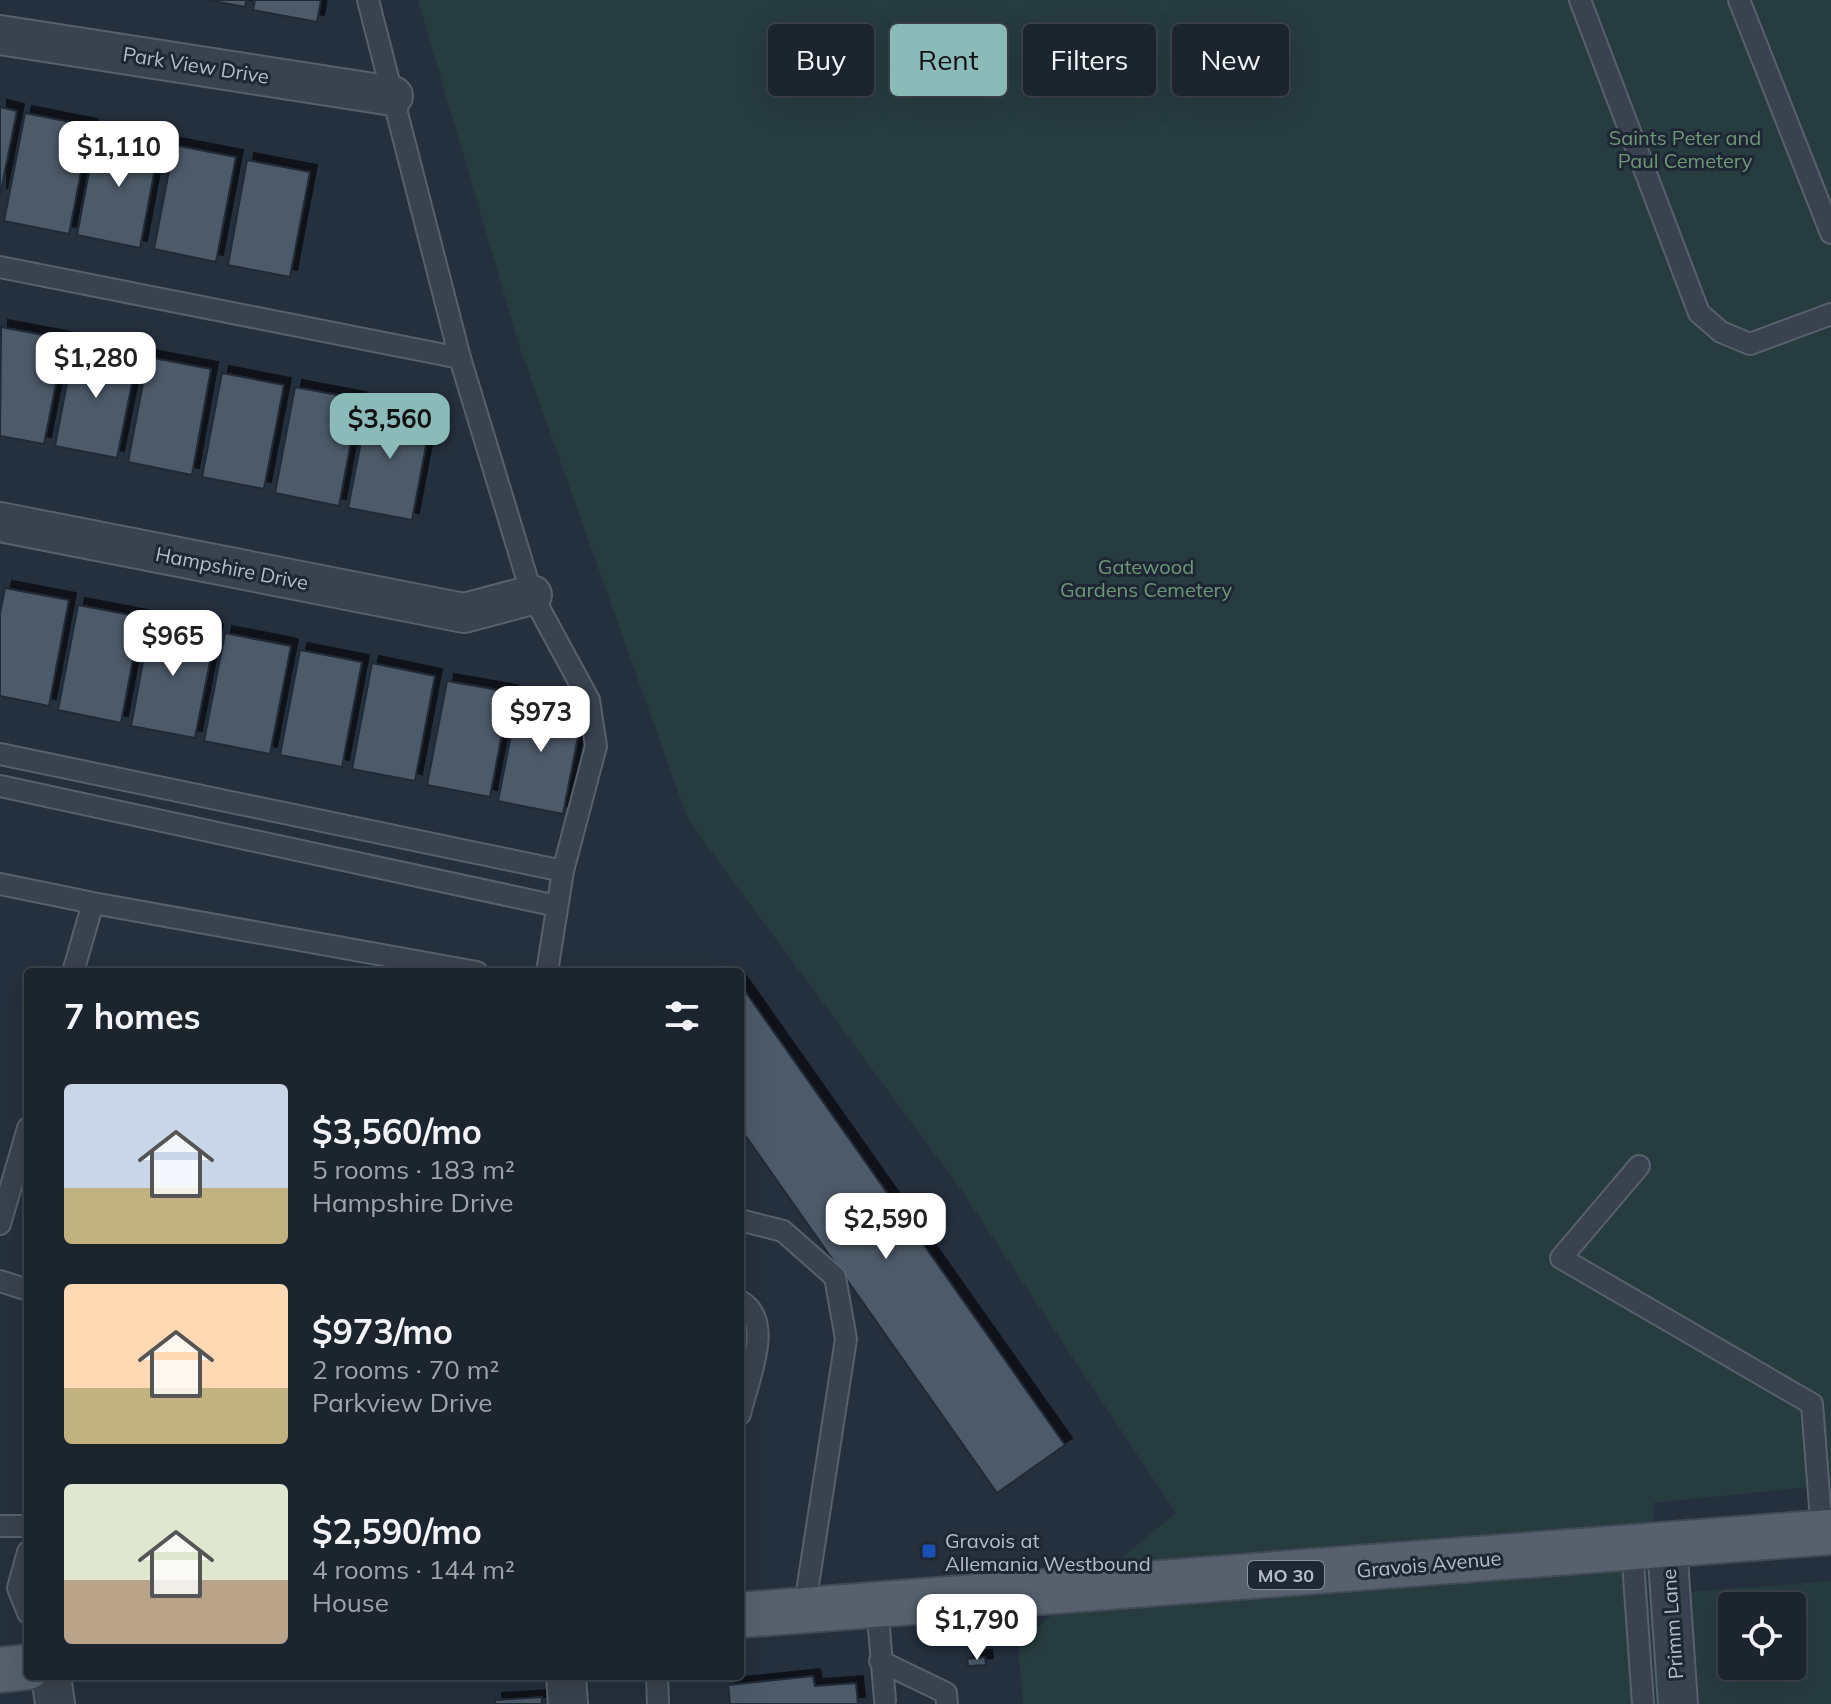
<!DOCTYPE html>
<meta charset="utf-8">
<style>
body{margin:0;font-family:Mulish,sans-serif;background:#29303a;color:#f1f3f6;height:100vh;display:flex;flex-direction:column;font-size:30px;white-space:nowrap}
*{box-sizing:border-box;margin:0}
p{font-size:26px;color:#a0a4aa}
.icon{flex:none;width:44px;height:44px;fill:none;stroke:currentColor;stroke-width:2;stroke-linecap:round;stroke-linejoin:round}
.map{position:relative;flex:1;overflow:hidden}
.details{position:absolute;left:24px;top:968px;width:720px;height:712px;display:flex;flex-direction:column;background:#1c242e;border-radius:8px;box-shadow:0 8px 32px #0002,0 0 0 2px #3a414a}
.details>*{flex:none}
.top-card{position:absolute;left:768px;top:24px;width:760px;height:72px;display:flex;gap:16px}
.tools{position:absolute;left:1718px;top:1592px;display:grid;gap:16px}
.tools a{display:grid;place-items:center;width:88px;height:88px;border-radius:8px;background:#1c242e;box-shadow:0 8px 32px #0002,0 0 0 2px #3a414a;font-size:40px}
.price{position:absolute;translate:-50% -68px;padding:0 18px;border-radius:16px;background:#fff;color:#222;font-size:26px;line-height:52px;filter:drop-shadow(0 2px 4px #0008)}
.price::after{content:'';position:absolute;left:50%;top:48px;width:24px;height:18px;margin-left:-12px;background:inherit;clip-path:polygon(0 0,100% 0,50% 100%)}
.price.on{background:#8bbbb9;color:#111}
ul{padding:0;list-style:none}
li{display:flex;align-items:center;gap:24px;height:200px;padding:0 40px}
li span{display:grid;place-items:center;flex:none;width:224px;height:160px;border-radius:8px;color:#555}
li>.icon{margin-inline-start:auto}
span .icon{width:96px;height:96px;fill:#fffc;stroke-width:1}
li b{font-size:34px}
h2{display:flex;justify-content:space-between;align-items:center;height:96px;padding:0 40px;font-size:34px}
.chip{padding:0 28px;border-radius:8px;background:#1c242e;box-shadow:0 8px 32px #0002,0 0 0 2px #3a414a;font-size:28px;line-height:72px}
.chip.on{background:#8bbbb9;color:#111}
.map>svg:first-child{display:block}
.green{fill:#273c3f;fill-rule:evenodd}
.building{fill:#4e5a69;stroke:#202935;stroke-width:2;filter:url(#shadow)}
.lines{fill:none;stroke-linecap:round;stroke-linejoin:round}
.service-casing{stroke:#57606c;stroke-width:24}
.minor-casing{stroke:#57606c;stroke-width:42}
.primary-casing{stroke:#424b57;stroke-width:48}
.service{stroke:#39424e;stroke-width:20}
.minor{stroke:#39424e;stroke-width:38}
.primary{stroke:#57616e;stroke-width:44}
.transit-dot{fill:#1a4fb4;stroke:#1e2733;stroke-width:3}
.labels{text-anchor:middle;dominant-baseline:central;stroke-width:6;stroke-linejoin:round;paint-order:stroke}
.shield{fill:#1e2733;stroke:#88909c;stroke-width:2}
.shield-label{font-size:18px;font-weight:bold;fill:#b5bdc9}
.street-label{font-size:20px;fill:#b5bdc9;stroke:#1e2733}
.park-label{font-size:20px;fill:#6d9877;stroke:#1e2733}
.poi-label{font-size:20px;fill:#b5bdc9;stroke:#1e2733;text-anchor:start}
</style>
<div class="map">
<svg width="1831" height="1704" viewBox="0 0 1831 1704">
<defs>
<filter id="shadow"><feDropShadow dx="7" dy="-7" stdDeviation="0" flood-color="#0009"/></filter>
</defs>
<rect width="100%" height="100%" fill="#25303e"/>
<path class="green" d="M418 0H1831V1485L1653 1503 1670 1704H1023L1018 1643 1176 1513 962 1191 688 820 520 348Z
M1831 1581V1704H1698L1689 1592ZM1732 1606H1792V1666H1732Z"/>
<path class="building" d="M208 0H246L245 7Z
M255 0H321L317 22 253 10Z
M0 107 17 111 0 196Z
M25 113 90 126 69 234 4 221Z
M97 130 160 142 140 248 77 235Z
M174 145 236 157 216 262 154 249Z
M247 160 310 172 290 277 228 265Z
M1 327 65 339 44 444 0 436Z
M75 341 138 354 117 458 55 446Z
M148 357 211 369 192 475 128 462Z
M222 373 284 385 264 489 202 477Z
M295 387 359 399 339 506 275 493Z
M369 401 432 414 412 520 348 508Z
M5 588 69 600 49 706 0 696V613Z
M78 605 141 617 121 723 58 710Z
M151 619 216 631 195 738 131 726Z
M225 633 291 646 270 754 204 741Z
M300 650 362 662 342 767 280 755Z
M372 663 435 676 415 781 352 769Z
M447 681 510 692 490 797 427 785Z
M519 694 584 706 563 814 498 801Z
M740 984 1065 1445 997 1493 740 1128Z
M985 1657 986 1665 968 1666 967 1659Z
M813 1676 815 1686 856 1683 858 1704H730L728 1685Z
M542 1697V1704H495V1700Z"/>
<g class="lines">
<g class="service-casing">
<path id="service" d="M368 0 460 358 532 595 589 700 596 746 563 871 547 972
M1580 0 1699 313 1721 332 1750 344 1831 314
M1739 0 1831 233
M0 267 460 358
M0 754 563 871
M0 786 557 906
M0 884 93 903
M73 972 93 903 477 972
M1639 1166 1561 1258 1812 1404 1822 1533
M740 1220 783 1231 835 1277 846 1339 804 1611
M0 1224 28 1128
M0 1281 28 1290
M740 1301C776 1321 747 1381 740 1414
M0 1526H28
M1632 1548 1643 1704
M28 1552 18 1588 28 1613
M877 1605 885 1700
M880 1661 946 1693 947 1704
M657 1676 658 1704"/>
</g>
<g class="minor-casing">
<path id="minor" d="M0 35 393 96
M0 522 464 613 532 595
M1667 1545 1678 1704
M51 1676 55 1704
M566 1676 568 1704"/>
</g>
<g class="primary-casing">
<path id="primary" d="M740 1615 1831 1532
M0 1670 28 1667"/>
</g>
<use href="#service" class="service"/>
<use href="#minor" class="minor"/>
<use href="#primary" class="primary"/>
</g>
<rect class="transit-dot" x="921" y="1543" width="16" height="16" rx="4"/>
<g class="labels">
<rect class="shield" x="1248" y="1561" width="76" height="28" rx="6"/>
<g class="shield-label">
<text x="1286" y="1575">MO 30</text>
</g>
<g class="street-label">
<text transform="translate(196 65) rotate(9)">Park View Drive</text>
<text transform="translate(232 568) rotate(11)">Hampshire Drive</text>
<text transform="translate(1429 1564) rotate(-5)">Gravois Avenue</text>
<text transform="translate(1672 1624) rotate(-94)">Primm Lane</text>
</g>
<g class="park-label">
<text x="1685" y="137">Saints Peter and<tspan x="1685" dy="23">Paul Cemetery</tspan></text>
<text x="1146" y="566">Gatewood<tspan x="1146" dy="23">Gardens Cemetery</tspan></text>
</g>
<g class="poi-label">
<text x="945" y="1540">Gravois at<tspan x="945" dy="23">Allemania Westbound</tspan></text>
</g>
</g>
</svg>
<div class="tools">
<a><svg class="icon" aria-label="locate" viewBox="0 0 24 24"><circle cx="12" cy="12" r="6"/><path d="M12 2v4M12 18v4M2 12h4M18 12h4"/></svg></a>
</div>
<b class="price" style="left:119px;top:189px">$1,110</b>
<b class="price" style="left:96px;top:400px">$1,280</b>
<b class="price on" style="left:390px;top:461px">$3,560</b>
<b class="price" style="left:173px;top:678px">$965</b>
<b class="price" style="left:541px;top:754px">$973</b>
<b class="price" style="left:886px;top:1261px">$2,590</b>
<b class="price" style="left:977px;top:1662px">$1,790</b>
<div class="top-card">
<a class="chip">Buy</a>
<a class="chip on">Rent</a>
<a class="chip">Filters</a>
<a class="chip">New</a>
</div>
<section class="details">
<h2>7 homes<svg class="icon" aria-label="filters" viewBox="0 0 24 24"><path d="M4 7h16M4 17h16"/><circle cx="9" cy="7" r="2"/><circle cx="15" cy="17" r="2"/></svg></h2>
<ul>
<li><span style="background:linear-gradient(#c9d6e8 65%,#c2b280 0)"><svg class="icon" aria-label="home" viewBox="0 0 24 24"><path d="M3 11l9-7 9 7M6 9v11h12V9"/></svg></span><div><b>$3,560/mo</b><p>5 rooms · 183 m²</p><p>Hampshire Drive</p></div></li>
<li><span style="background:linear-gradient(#ffd9b3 65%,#c2b280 0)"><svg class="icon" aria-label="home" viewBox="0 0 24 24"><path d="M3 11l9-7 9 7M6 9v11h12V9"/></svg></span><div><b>$973/mo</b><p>2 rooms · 70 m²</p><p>Parkview Drive</p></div></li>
<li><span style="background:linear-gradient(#dfe7d0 60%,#b9a48a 0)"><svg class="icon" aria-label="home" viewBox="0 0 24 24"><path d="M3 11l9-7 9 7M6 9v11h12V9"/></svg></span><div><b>$2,590/mo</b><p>4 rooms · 144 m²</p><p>House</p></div></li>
</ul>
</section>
</div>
